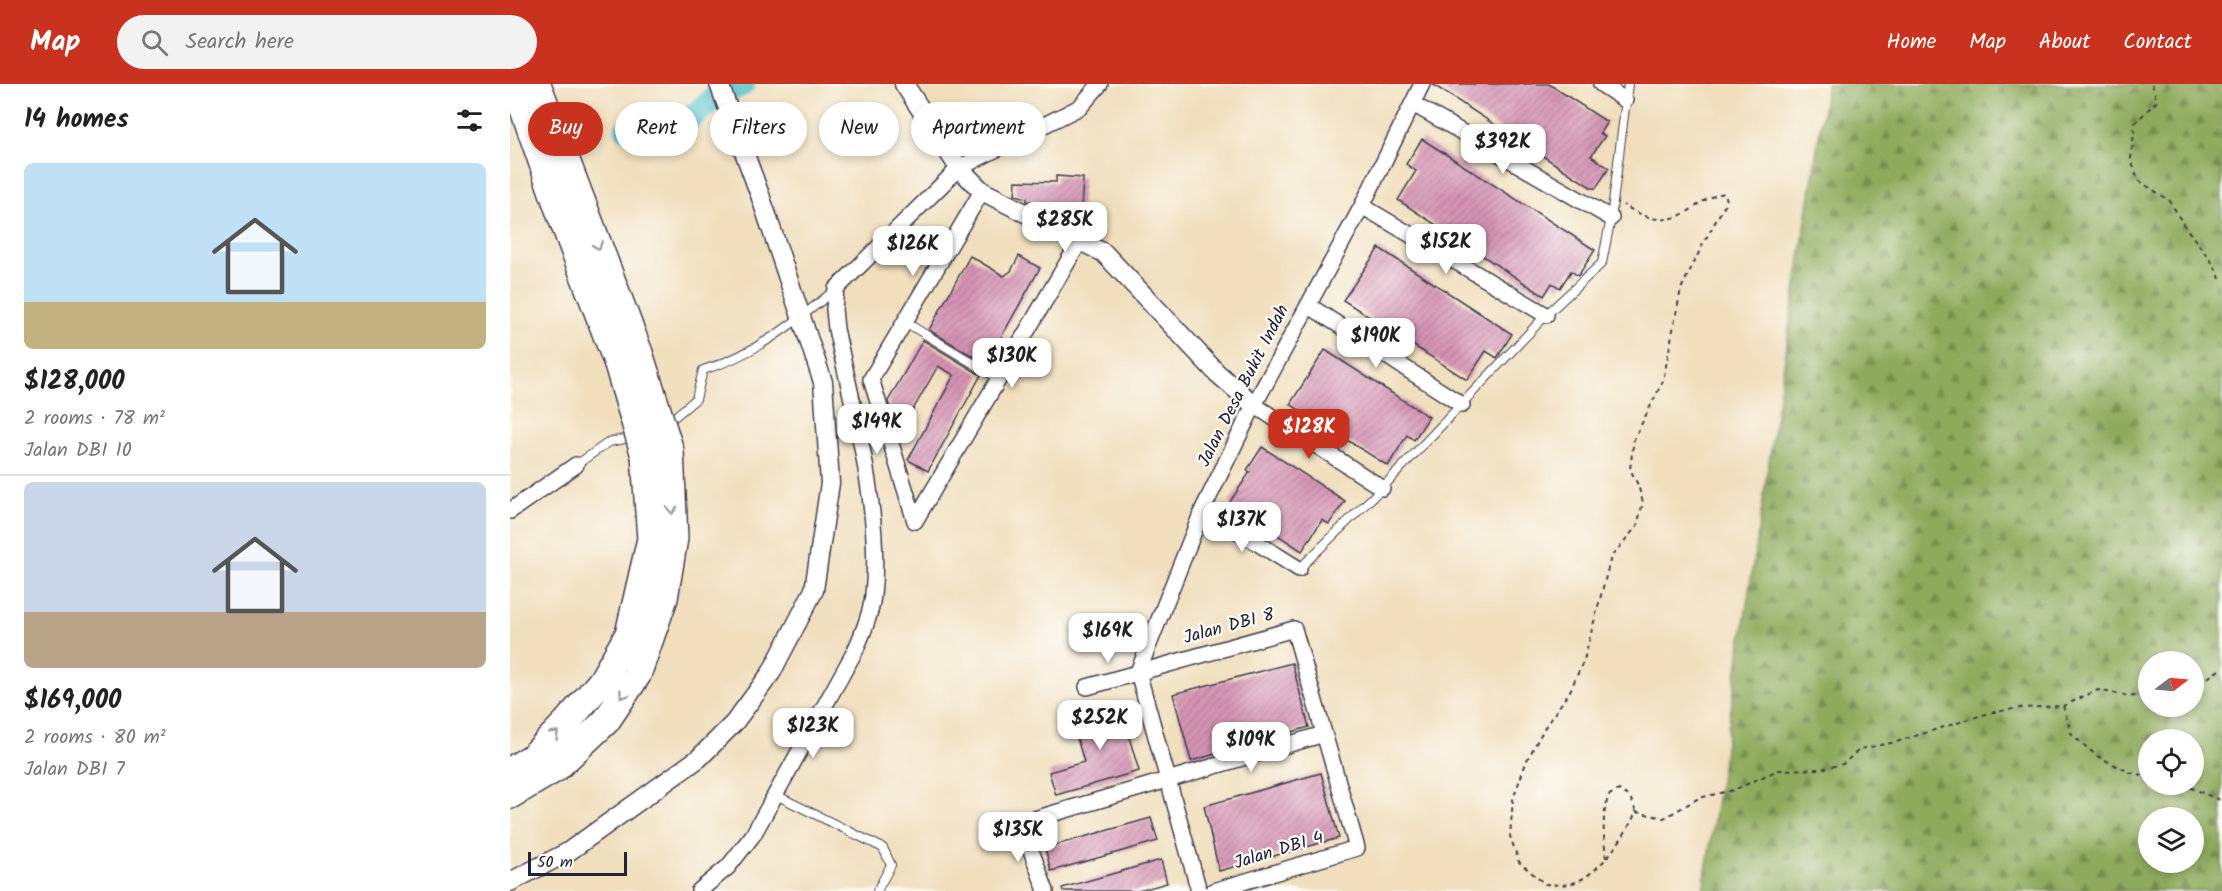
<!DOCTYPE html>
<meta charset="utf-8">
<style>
body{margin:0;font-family:Kalam,sans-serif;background:#f2f2f2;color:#222;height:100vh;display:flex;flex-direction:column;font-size:22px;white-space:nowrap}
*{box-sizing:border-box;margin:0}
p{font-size:20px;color:#767676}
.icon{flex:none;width:33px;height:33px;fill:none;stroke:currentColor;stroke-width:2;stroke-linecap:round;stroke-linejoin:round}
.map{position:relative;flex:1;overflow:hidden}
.panel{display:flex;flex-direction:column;background:#fff;width:510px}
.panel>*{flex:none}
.guide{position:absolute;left:18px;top:18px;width:570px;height:54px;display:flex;gap:12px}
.needle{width:39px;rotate:74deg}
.controls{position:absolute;left:1628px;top:567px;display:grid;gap:12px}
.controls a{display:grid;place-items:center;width:66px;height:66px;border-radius:50%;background:#fff;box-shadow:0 3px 9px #0003;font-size:30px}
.scale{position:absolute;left:18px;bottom:15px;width:99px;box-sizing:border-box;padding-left:6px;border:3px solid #22223b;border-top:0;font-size:16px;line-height:21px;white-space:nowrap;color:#22223b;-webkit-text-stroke:4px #fdfcf7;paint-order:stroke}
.price{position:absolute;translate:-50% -51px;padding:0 14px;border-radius:12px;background:#fff;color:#222;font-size:20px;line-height:39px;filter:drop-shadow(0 2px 3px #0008)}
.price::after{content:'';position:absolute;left:50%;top:36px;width:18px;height:14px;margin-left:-9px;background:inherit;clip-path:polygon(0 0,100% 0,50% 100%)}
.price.active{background:#c8321e;color:#fff}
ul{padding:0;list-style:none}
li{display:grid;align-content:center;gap:12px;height:318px;padding:0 24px}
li+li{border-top:2px solid #e0e0e0}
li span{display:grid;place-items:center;height:186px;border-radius:9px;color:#555}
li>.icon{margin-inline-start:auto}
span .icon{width:108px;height:108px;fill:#fffc;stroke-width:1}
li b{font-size:26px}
h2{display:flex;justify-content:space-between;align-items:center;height:72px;padding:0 24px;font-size:26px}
.tag{padding:0 21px;border-radius:27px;background:#fff;box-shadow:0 3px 9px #0003;font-size:21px;line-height:54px}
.tag.active{background:#c8321e;color:#fff}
header{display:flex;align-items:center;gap:36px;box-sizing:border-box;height:84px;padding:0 30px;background:#c8321e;color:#fff}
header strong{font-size:28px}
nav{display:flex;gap:33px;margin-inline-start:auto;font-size:21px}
.search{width:420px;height:54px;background:#f2f2f2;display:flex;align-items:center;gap:15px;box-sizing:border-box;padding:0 21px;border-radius:33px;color:#767676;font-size:22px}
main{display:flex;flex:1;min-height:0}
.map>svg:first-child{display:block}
.forest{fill:url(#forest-firs);stroke:#58664c;stroke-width:1.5;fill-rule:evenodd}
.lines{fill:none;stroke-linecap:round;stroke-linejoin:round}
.river{stroke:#51bfc8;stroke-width:24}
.building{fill:url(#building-hatch)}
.service-casing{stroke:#413e4e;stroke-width:10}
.minor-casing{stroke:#413e4e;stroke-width:18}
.tertiary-casing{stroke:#413e4e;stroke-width:21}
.motorway-casing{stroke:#413e4e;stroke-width:30}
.path{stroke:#413e4e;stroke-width:2;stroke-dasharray:4.5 4.5;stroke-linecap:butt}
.service{stroke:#fff;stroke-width:8}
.minor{stroke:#fff;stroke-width:15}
.tertiary{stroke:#fff;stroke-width:18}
.motorway{stroke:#fff;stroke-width:27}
.motorway-bridge-casing{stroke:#413e4e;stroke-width:30;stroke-linecap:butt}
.motorway-bridge{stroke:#fff;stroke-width:27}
.oneway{stroke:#9c9ca7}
.labels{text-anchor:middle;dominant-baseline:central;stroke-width:4.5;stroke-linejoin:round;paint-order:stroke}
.street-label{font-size:18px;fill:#22223b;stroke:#fdfcf7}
</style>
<header>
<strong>Map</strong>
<div class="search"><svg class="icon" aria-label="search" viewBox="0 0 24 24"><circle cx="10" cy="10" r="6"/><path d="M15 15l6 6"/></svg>Search here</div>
<nav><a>Home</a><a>Map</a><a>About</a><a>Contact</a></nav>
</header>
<main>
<section class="panel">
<h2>14 homes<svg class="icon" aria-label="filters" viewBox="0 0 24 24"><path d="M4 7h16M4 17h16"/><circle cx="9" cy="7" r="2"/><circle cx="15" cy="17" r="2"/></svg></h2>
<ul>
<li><span style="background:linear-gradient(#bfe0f5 75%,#c2b280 0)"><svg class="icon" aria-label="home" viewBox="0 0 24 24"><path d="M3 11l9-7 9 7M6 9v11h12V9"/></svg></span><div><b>$128,000</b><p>2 rooms · 78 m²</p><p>Jalan DBI 10</p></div></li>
<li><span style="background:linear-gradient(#c9d6e8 70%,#b9a48a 0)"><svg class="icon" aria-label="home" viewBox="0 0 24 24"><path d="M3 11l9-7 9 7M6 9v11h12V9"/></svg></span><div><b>$169,000</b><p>2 rooms · 80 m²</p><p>Jalan DBI 7</p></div></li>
</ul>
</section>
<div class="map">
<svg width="1712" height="807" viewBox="0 0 1712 807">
<defs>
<pattern id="forest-firs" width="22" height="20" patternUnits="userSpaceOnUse" patternTransform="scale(1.5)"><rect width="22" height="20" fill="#8eaa5c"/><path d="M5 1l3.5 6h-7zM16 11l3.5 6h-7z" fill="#748a4d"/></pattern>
<pattern id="building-hatch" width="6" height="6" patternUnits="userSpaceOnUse" patternTransform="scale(1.5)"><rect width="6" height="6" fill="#d694b4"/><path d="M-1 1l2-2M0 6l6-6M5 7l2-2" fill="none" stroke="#ad7894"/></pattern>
</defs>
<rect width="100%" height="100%" fill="#fdfcf7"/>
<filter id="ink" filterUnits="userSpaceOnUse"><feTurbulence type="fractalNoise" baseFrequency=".0167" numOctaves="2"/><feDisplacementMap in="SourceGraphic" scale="12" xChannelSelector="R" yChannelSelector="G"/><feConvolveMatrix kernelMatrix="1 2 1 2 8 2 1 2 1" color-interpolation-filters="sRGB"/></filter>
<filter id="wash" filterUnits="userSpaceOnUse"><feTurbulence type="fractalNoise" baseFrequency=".008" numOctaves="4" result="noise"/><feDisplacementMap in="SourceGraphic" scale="24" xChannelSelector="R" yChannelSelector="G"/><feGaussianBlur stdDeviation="1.35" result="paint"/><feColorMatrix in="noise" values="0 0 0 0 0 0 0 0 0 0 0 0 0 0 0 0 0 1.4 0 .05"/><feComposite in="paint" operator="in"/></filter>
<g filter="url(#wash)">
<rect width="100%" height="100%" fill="#f0debc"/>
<path class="forest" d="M1317 0H1712V807H1193ZM1638 578H1683V622H1638ZM1638 656H1683V700H1638ZM1638 734H1683V778H1638Z"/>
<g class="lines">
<path class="river" d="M117 45 139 46 178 36 207 12 233 0"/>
</g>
<g id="blocks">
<path class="building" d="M922 0H1039L1097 38 1090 49 1095 52 1081 72 1099 84 1086 104H1082Z
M912 55 1085 166 1068 192 1061 187 1050 204 1042 199 1034 212 888 116 906 87 896 80Z
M546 92 573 94 571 126 549 124 548 132H546L525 121V118L517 117V114L505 111 506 97 546 98Z
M869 164 1002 250 987 274 976 267 957 296 833 216Z
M460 172 494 192 501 187 509 172 530 184 476 280 419 246Z
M413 256 471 291 418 387 398 376 444 291 428 282 397 336 381 327 378 317Z
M815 266 919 333 904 356 897 351 878 382 780 320Z
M752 363 835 417 819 440 812 436 792 467 719 419 740 388 737 386Z
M782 579 799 643 681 677 663 610Z
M617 621 626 651 619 653 629 687 546 711 539 688 574 678 565 647 571 646 568 635Z
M811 689 829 754 709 787 694 722Z
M641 734 648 757 541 787 535 764Z
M651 776 657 799 628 807H553L552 804Z"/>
</g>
</g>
<g filter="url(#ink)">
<use href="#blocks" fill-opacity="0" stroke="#413e4e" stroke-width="1.5"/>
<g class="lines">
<g class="service-casing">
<path id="service" d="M395 238 489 295
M157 339 186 315 193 286C244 271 284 239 325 206
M66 381 99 358 125 353
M789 485 872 404 1036 231 1092 179 1101 134 1118 0
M266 711 373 764 381 781 367 807"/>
</g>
<g class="minor-casing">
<path id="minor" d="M1091 0 1115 16
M903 20 1101 134
M852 122 1036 231
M798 221 952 321
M744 321 872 404
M693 425 789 485
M0 427 66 381
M405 437 361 295 472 107
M405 437 570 157
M577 603 784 545 847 764 703 807
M189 807 218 783 243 751 345 567C353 549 361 530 363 511 372 427 344 327 326 245L324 225 326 205 449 84 570 23 590 0
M536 807 511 739 814 650
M689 807 628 588 693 425 744 321 852 122 912 0"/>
</g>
<g class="tertiary-casing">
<path id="tertiary" d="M394 0 449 84 472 107 594 169 707 289 744 321
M0 798 58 768 189 674 224 639 261 589 304 506 320 399 313 298 250 111 209 0"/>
</g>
<g class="motorway-casing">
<path id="motorway" d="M5 0 51 131 108 280
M27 0 129 269
M0 687 23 673 56 639 92 597 119 550 141 455 135 372
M0 711 46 684 96 637 127 591 154 514 164 454 160 367"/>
</g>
<path class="path" d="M1642 0 1647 17 1625 39 1621 75 1628 96 1660 117 1673 140 1704 181 1712 199
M1683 604 1712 584
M1553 622 1562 651 1587 672 1621 689 1638 692
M1672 700 1712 717
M1126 728 1154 734 1189 714 1224 706 1268 686 1311 685 1333 680 1350 665 1386 658 1479 629 1509 624 1553 622 1588 606 1618 612 1638 613
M1096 774C1094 752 1091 732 1099 711L1109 706 1120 713 1126 728C1115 753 1087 794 1059 800 1051 802 1042 800 1035 800L1009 778 1000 752 1003 715 1017 676 1035 643 1060 607 1074 576 1101 473 1127 442 1133 418 1128 401 1120 385 1124 355 1153 297 1171 205 1193 160 1217 117 1215 109C1203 111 1195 116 1185 123 1157 142 1141 137 1113 121"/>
<use href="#service" class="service"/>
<use href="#minor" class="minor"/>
<use href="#tertiary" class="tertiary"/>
<use href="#motorway" class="motorway"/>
<g class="motorway-bridge-casing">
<path id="motorway-bridge" d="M129 269 160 367
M108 280 135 372"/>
</g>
<use href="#motorway-bridge" class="motorway-bridge"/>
</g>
<defs><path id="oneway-chevron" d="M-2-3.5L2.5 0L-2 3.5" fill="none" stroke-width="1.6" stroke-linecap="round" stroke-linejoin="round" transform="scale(1.5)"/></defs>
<g class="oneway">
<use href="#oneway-chevron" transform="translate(88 162) rotate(69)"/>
<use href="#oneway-chevron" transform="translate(162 426) rotate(87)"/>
<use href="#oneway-chevron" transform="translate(113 611) rotate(124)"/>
<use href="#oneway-chevron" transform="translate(45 650) rotate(-45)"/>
</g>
</g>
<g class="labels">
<g class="street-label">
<text transform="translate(734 302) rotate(-63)">Jalan Desa Bukit Indah</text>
<text transform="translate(719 543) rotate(-15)">Jalan DBI 8</text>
<text transform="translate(769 767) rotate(-17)">Jalan DBI 4</text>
</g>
</g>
</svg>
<div class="controls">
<a><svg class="needle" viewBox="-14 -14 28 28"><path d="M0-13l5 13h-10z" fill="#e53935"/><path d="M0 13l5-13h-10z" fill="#767676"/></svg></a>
<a><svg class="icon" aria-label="locate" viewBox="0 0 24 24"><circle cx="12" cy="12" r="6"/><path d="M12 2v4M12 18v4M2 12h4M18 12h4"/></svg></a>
<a><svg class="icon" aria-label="layers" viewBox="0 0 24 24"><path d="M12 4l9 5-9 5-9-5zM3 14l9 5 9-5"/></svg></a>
</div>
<div class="scale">50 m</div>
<b class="price" style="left:993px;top:91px">$392K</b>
<b class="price" style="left:555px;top:169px">$285K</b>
<b class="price" style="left:936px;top:191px">$152K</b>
<b class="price" style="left:403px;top:193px">$126K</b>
<b class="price" style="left:866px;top:285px">$190K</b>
<b class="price" style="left:502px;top:305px">$130K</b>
<b class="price" style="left:367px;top:371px">$149K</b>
<b class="price active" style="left:799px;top:376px">$128K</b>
<b class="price" style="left:732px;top:469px">$137K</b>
<b class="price" style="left:598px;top:580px">$169K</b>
<b class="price" style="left:590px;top:667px">$252K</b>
<b class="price" style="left:303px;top:675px">$123K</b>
<b class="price" style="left:741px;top:689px">$109K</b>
<b class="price" style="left:508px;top:779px">$135K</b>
<div class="guide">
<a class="tag active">Buy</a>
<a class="tag">Rent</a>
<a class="tag">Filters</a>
<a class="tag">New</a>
<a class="tag">Apartment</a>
</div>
</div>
</main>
